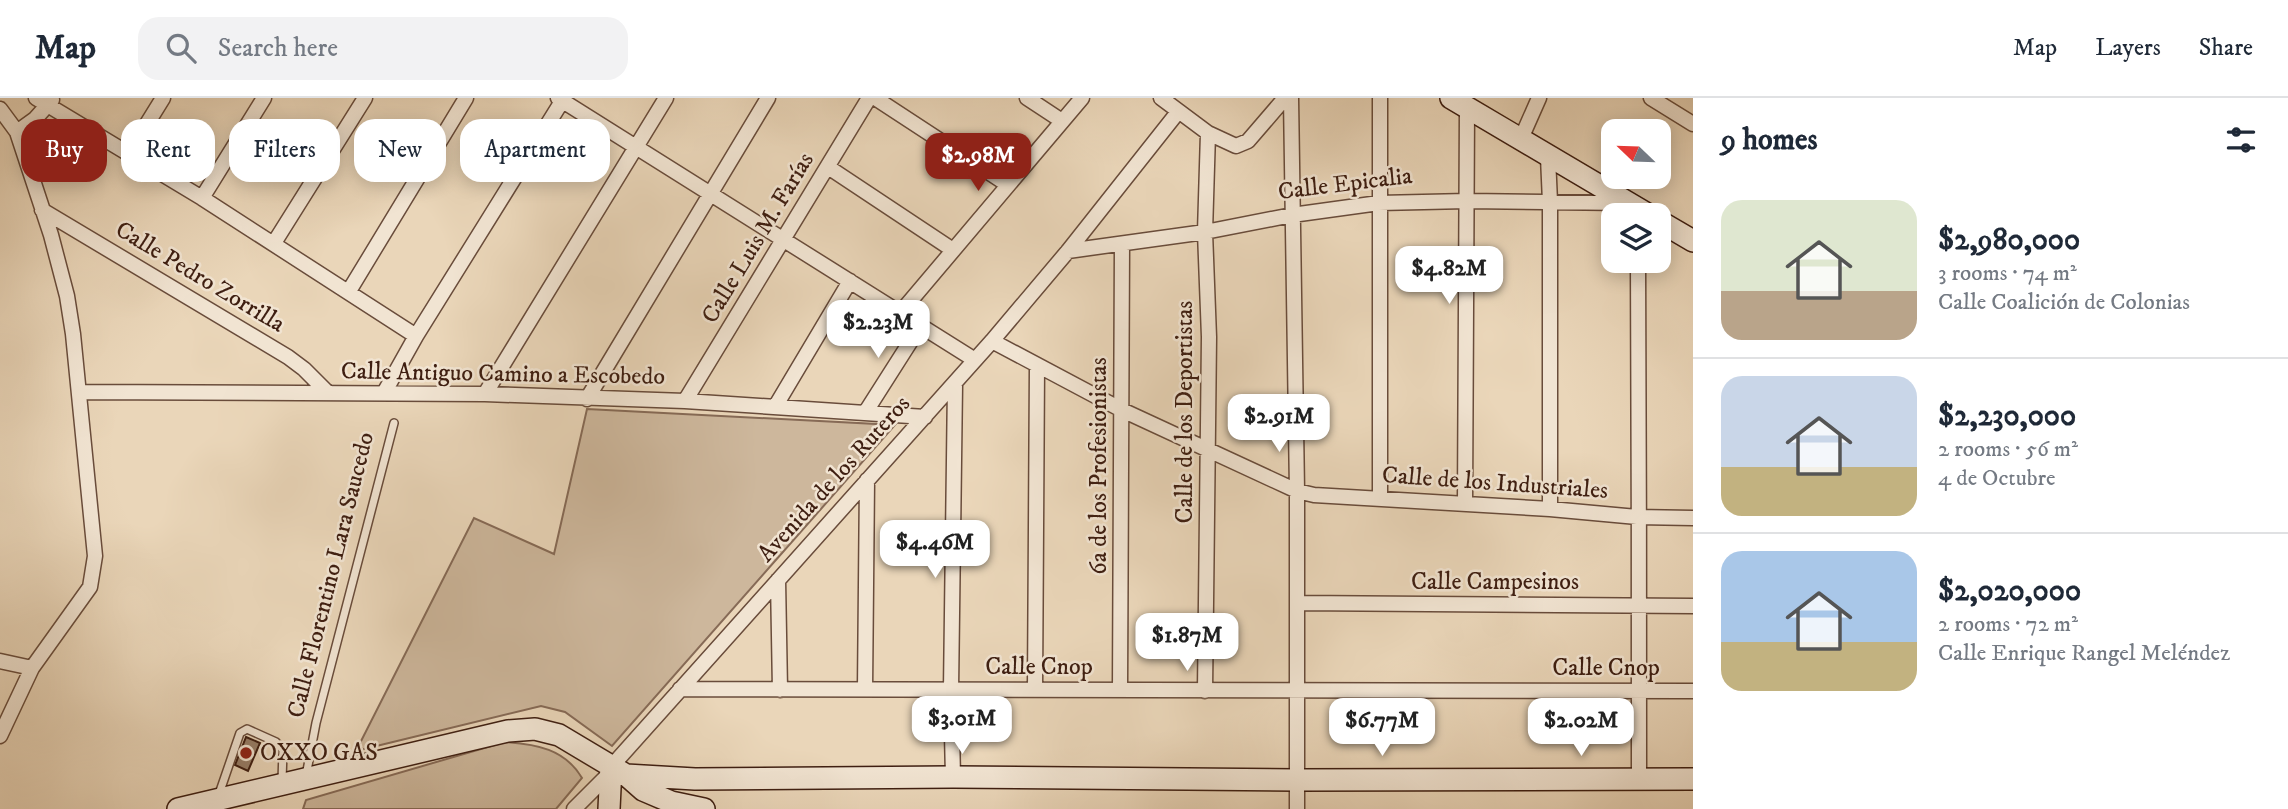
<!DOCTYPE html>
<meta charset="utf-8">
<style>
body{margin:0;font-family:"IM FELL DW Pica",serif;background:#f2f2f3;color:#1f2937;height:100vh;display:flex;flex-direction:column;font-size:26px;white-space:nowrap}
*{box-sizing:border-box;margin:0}
p{font-size:23px;color:#747a83}
.icon{flex:none;width:38px;height:38px;fill:none;stroke:currentColor;stroke-width:2;stroke-linecap:round;stroke-linejoin:round}
.map{position:relative;flex:1;overflow:hidden}
.sheet{display:flex;flex-direction:column;background:#fff;width:595px}
.sheet>*{flex:none}
.hud{position:absolute;left:21px;top:21px;width:665px;height:63px;display:flex;gap:14px}
.needle{width:46px;rotate:293deg}
.controls{position:absolute;left:1601px;top:21px;display:grid;gap:14px}
.controls a{display:grid;place-items:center;width:70px;height:70px;border-radius:14px;background:#fff;box-shadow:0 4px 18px #0003;font-size:35px}
.price{position:absolute;translate:-50% -60px;padding:0 16px;border-radius:14px;background:#fff;color:#222;font-size:23px;line-height:46px;filter:drop-shadow(0 2px 4px #0008)}
.price::after{content:'';position:absolute;left:50%;top:42px;width:21px;height:16px;margin-left:-10px;background:inherit;clip-path:polygon(0 0,100% 0,50% 100%)}
.price.active{background:#8f2418;color:#fff}
ul{padding:0;list-style:none}
li{display:flex;align-items:center;gap:21px;height:175px;padding:0 28px}
li+li{border-top:2px solid #e0e1e3}
li span{display:grid;place-items:center;flex:none;width:196px;height:140px;border-radius:21px;color:#555}
li>.icon{margin-inline-start:auto}
span .icon{width:84px;height:84px;fill:#fffc;stroke-width:1}
li b{font-size:30px}
h2{display:flex;justify-content:space-between;align-items:center;height:84px;padding:0 28px;font-size:30px}
.chip{padding:0 24px;border-radius:21px;background:#fff;box-shadow:0 4px 18px #0003;font-size:24px;line-height:63px}
.chip.active{background:#8f2418;color:#fff}
header{display:flex;align-items:center;gap:42px;box-sizing:border-box;height:98px;padding:0 35px;background:#fff;border-bottom:2px solid #e0e1e3}
header strong{font-size:33px}
nav{display:flex;gap:38px;margin-inline-start:auto;font-size:24px}
.search{width:490px;height:63px;background:#f2f2f3;display:flex;align-items:center;gap:18px;box-sizing:border-box;padding:0 24px;border-radius:21px;color:#747a83;font-size:26px}
main{display:flex;flex:1;min-height:0}
.map>svg:first-child{display:block}
.green{fill:#cdb79c;stroke:#866a56;stroke-width:2}
.building{fill:#977e68;stroke:#3e1e11;stroke-width:2}
.lines{fill:none;stroke-linecap:round;stroke-linejoin:round}
.lane-casing{stroke:#694c3b;stroke-width:10}
.street-casing{stroke:#694c3b;stroke-width:17}
.secondary-casing{stroke:#3e1e11;stroke-width:24}
.lane{stroke:#f1e4d2;stroke-width:7}
.street{stroke:#f1e4d2;stroke-width:14}
.secondary{stroke:#f1e4d2;stroke-width:21}
.poi-dot{fill:#8f2418;stroke:#f1e4d2;stroke-width:2.5}
.labels{text-anchor:middle;dominant-baseline:central;stroke-width:5;stroke-linejoin:round;paint-order:stroke}
.street-label{font-size:24px;fill:#3e1e11;stroke:#f1e4d2}
.poi-label{font-size:24px;fill:#3e1e11;stroke:#f1e4d2;text-anchor:start}
</style>
<header>
<strong>Map</strong>
<div class="search"><svg class="icon" aria-label="search" viewBox="0 0 24 24"><circle cx="10" cy="10" r="6"/><path d="M15 15l6 6"/></svg>Search here</div>
<nav><a>Map</a><a>Layers</a><a>Share</a></nav>
</header>
<main>
<div class="map">
<svg width="1693" height="711" viewBox="0 0 1693 711">
<rect width="100%" height="100%" fill="#ead6b9"/>
<filter id="stains"><feTurbulence type="fractalNoise" baseFrequency=".00286" numOctaves="4"/><feColorMatrix values="0 0 0 0 .2 0 0 0 0 .09 0 0 0 0 .02 0 0 0 .5 -.17"/></filter>
<radialGradient id="worn" r=".72"><stop offset=".6" stop-color="#630" stop-opacity="0"/><stop offset="1" stop-color="#630" stop-opacity=".3"/></radialGradient>
<path class="green" d="M587 311 895 327 612 648 565 614 541 608 356 653 474 420 554 456Z
M505 644C536 646 565 651 582 680L556 711H303L306 702Z"/>
<path class="building" d="M246 639 260 645 248 673 235 667Z"/>
<g class="lines">
<g class="lane-casing">
<path id="lane" d="M306 678 316 625 394 325
M219 696 240 635 247 631 276 644 283 652 282 683"/>
</g>
<g class="street-casing">
<path id="street" d="M36 0 202 100 416 238
M558 0 975 262
M875 0 1008 87
M1027 0 1062 23
M1161 0 1208 35 1236 48 1248 43 1285 0
M1291 0 1297 393V711
M1651 0 1693 26
M0 11 17 34 51 137 67 198 73 236 95 458 90 489 32 570 0 638
M17 34 35 21 52 2
M1520 43 1539 0
M129 55 163 0
M1548 59 1550 104V411
M828 69 953 152
M202 100 264 0
M42 112 288 259 304 271 328 295
M274 145 365 0
M1068 153 1205 134 1292 117 1379 105 1467 103 1626 105
M1638 163C1638 336 1640 508 1639 681
M349 193 466 0
M901 214 1082 0
M992 243 1122 312 1297 393 1314 397 1550 411 1637 419 1693 420
M79 294 485 296 685 303 925 319
M384 295 416 238 564 0
M485 296 666 0
M587 301 768 0
M685 303 869 0
M775 309 850 183
M865 315 921 227
M1380 400V0
M1465 406 1467 10
M778 482 780 592
M1298 505 1693 508
M0 563 32 570
M680 591 1693 593
M865 591 867 382
M1035 592 1037 267
M1120 592 1122 146
M1205 593 1209 239 1205 134 1208 35
M611 669 992 243 1068 153 1178 14
M953 679 951 592 955 286
M574 711 610 675"/>
</g>
<g class="secondary-casing">
<path id="secondary" d="M1451 0 1649 117
M1659 123 1693 143
M626 677 695 681 953 679 1296 682 1693 681
M178 711 508 633 535 631 559 637 626 677 643 692 671 704 704 711
M609 711 611 669"/>
</g>
<use href="#lane" class="lane"/>
<use href="#street" class="street"/>
<use href="#secondary" class="secondary"/>
</g>
<circle class="poi-dot" cx="246" cy="655" r="7"/>
<g class="labels">
<g class="street-label">
<text transform="translate(1345 86) rotate(-7)">Calle Epicalia</text>
<text transform="translate(758 140) rotate(-59)">Calle Luis M. Farías</text>
<text transform="translate(200 179) rotate(31)">Calle Pedro Zorrilla</text>
<text transform="translate(503 276) rotate(1)">Calle Antiguo Camino a Escobedo</text>
<text transform="translate(1185 314) rotate(-90)">Calle de los Deportistas</text>
<text transform="translate(1099 368) rotate(-90)">6a de los Profesionistas</text>
<text transform="translate(834 381) rotate(-48)">Avenida de los Ruteros</text>
<text transform="translate(1495 385) rotate(4)">Calle de los Industriales</text>
<text transform="translate(331 477) rotate(-76)">Calle Florentino Lara Saucedo</text>
<text x="1495" y="484">Calle Campesinos</text>
<text x="1039" y="569">Calle Cnop</text>
<text x="1606" y="570">Calle Cnop</text>
</g>
<g class="poi-label">
<text x="260" y="655">OXXO GAS</text>
</g>
</g>
<rect width="100%" height="100%" filter="url(#stains)"/>
<rect width="100%" height="100%" fill="url(#worn)"/>
</svg>
<div class="controls">
<a><svg class="needle" viewBox="-14 -14 28 28"><path d="M0-13l5 13h-10z" fill="#e53935"/><path d="M0 13l5-13h-10z" fill="#747a83"/></svg></a>
<a><svg class="icon" aria-label="layers" viewBox="0 0 24 24"><path d="M12 4l9 5-9 5-9-5zM3 14l9 5 9-5"/></svg></a>
</div>
<b class="price active" style="left:978px;top:95px">$2.98M</b>
<b class="price" style="left:1449px;top:208px">$4.82M</b>
<b class="price" style="left:878px;top:262px">$2.23M</b>
<b class="price" style="left:1279px;top:356px">$2.91M</b>
<b class="price" style="left:935px;top:482px">$4.46M</b>
<b class="price" style="left:1187px;top:575px">$1.87M</b>
<b class="price" style="left:962px;top:658px">$3.01M</b>
<b class="price" style="left:1382px;top:660px">$6.77M</b>
<b class="price" style="left:1581px;top:660px">$2.02M</b>
<div class="hud">
<a class="chip active">Buy</a>
<a class="chip">Rent</a>
<a class="chip">Filters</a>
<a class="chip">New</a>
<a class="chip">Apartment</a>
</div>
</div>
<section class="sheet">
<h2>9 homes<svg class="icon" aria-label="filters" viewBox="0 0 24 24"><path d="M4 7h16M4 17h16"/><circle cx="9" cy="7" r="2"/><circle cx="15" cy="17" r="2"/></svg></h2>
<ul>
<li><span style="background:linear-gradient(#dfe7d0 65%,#b9a48a 0)"><svg class="icon" aria-label="home" viewBox="0 0 24 24"><path d="M3 11l9-7 9 7M6 9v11h12V9"/></svg></span><div><b>$2,980,000</b><p>3 rooms · 74 m²</p><p>Calle Coalición de Colonias</p></div></li>
<li><span style="background:linear-gradient(#c9d6e8 65%,#c2b280 0)"><svg class="icon" aria-label="home" viewBox="0 0 24 24"><path d="M3 11l9-7 9 7M6 9v11h12V9"/></svg></span><div><b>$2,230,000</b><p>2 rooms · 56 m²</p><p>4 de Octubre</p></div></li>
<li><span style="background:linear-gradient(#a9c7e8 65%,#c2b280 0)"><svg class="icon" aria-label="home" viewBox="0 0 24 24"><path d="M3 11l9-7 9 7M6 9v11h12V9"/></svg></span><div><b>$2,020,000</b><p>2 rooms · 72 m²</p><p>Calle Enrique Rangel Meléndez</p></div></li>
</ul>
</section>
</main>
